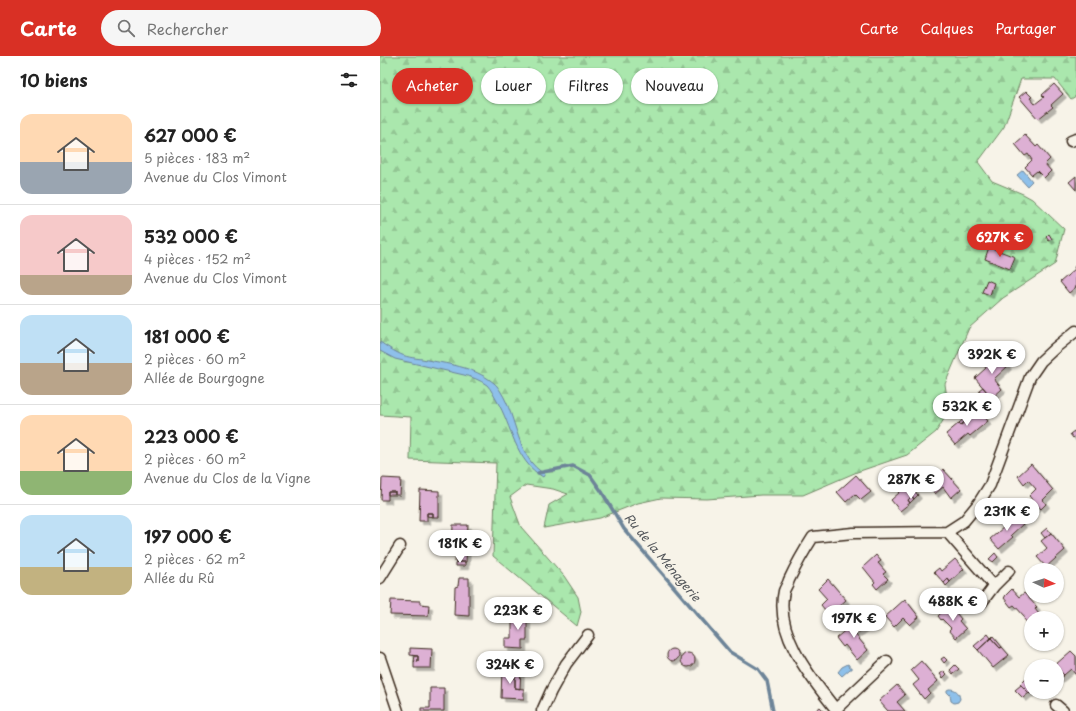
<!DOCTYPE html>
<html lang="fr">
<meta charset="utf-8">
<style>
body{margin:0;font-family:"Playpen Sans",sans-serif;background:#f6f6f6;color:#222;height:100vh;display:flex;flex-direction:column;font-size:15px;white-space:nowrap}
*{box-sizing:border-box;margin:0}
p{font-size:13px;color:#767676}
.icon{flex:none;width:22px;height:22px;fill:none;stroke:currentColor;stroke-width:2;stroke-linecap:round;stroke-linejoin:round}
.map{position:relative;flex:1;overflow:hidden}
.panel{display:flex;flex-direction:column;background:#fff;width:380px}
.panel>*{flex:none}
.top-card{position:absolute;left:12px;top:12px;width:380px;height:36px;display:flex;gap:8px}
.needle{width:26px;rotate:93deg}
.controls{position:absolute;left:644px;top:507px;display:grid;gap:8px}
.controls a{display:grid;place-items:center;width:40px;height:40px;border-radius:50%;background:#fff;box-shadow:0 1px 3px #0004;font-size:20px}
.price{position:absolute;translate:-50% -34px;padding:0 9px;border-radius:14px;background:#fff;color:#222;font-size:13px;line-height:26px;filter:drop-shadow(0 1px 2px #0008)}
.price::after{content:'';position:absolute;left:50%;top:24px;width:12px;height:9px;margin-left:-6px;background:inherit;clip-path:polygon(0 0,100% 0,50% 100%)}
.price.on{background:#d93025;color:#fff}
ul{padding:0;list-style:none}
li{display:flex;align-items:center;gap:12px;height:100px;padding:0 20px}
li+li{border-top:1px solid #e0e0e0}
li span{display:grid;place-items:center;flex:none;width:112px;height:80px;border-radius:12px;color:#555}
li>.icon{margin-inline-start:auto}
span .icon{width:48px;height:48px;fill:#fffc;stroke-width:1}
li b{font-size:17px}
h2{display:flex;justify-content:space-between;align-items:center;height:48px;padding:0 20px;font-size:17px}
.pill{padding:0 14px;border-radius:18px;background:#fff;box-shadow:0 1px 3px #0004;font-size:14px;line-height:36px}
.pill.on{background:#d93025;color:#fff}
header{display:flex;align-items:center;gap:24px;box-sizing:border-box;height:56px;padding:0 20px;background:#d93025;color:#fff}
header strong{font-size:19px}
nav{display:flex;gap:22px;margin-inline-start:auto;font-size:14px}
.search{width:280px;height:36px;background:#f6f6f6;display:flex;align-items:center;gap:10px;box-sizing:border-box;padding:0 14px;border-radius:22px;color:#767676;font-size:15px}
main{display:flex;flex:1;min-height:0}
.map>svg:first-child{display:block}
.forest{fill:url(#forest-firs);stroke:#728866}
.water{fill:#8ec0ea;stroke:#6d8498}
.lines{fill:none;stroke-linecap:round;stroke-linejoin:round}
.stream{stroke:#6d8498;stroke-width:3.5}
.building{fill:#ddb0d4;stroke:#3b2a1e;filter:url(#shadow)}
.street-casing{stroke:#3b2a1e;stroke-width:13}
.street{stroke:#f7f3e8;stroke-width:10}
.labels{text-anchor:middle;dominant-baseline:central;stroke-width:3;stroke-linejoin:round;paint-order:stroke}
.water-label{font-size:12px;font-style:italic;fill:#54575b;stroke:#f7f3e8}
</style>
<header>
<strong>Carte</strong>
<div class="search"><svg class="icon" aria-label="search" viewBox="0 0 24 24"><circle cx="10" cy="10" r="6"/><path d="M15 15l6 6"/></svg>Rechercher</div>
<nav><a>Carte</a><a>Calques</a><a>Partager</a></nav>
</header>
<main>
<section class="panel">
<h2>10 biens<svg class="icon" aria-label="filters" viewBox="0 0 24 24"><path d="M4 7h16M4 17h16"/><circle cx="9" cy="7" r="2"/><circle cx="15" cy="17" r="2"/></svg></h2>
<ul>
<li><span style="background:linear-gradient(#ffd9b3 60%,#9aa5b1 0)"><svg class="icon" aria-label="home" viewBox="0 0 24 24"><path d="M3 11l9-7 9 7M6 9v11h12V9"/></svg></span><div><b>627 000 €</b><p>5 pièces · 183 m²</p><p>Avenue du Clos Vimont</p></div></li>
<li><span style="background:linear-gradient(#f6c9c9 75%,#b9a48a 0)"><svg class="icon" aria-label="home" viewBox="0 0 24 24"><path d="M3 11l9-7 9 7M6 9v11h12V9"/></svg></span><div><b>532 000 €</b><p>4 pièces · 152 m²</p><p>Avenue du Clos Vimont</p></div></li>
<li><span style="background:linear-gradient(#bfe0f5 60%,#b9a48a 0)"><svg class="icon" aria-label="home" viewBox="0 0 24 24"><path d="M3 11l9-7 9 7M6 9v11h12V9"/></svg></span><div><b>181 000 €</b><p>2 pièces · 60 m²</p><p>Allée de Bourgogne</p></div></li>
<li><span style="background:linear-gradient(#ffd9b3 70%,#8fb573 0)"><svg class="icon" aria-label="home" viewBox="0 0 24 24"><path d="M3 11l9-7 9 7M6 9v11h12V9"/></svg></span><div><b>223 000 €</b><p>2 pièces · 60 m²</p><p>Avenue du Clos de la Vigne</p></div></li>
<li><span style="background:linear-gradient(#bfe0f5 65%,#c2b280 0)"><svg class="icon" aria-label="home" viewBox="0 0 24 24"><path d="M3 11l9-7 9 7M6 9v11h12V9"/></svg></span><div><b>197 000 €</b><p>2 pièces · 62 m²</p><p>Allée du Rû</p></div></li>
</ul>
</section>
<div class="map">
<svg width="696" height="655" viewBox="0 0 696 655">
<defs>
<pattern id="forest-firs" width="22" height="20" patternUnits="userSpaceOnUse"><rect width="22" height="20" fill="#aae7ad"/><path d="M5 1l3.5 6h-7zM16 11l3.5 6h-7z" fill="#93c694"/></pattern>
<filter id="shadow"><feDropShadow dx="3.5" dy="3.5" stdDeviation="0" flood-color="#0004"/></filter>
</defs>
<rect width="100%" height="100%" fill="#f7f3e8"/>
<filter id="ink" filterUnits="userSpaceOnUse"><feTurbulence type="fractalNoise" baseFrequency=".025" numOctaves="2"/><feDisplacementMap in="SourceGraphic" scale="8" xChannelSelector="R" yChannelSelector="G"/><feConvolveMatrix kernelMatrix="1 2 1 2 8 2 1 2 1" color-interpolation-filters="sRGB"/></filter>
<g filter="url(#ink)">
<path class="forest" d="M0 0H696V40L691 43 675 23H641L624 71 598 106 612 125 643 138 652 143 684 173 675 208 623 242 589 272 565 328 569 355 556 376 527 399 477 416 423 439H381L327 443 281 442 258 447 220 462 164 472 169 449 188 438 173 433 146 429 130 441 141 471 184 520 198 541 201 556 197 570 113 500 116 407 30 404 31 361 0 359Z"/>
<path class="water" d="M643 114 652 125 647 130 637 119Z
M0 286C6 290 12 294 18 297 25 301 34 302 42 303 67 308 93 310 114 327 117 329 119 333 121 336 137 361 137 403 165 418L163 421C135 405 132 370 117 345 114 340 111 333 107 329 100 324 92 321 84 319L15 303 0 295Z
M468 608 470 611H472V613H470L462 620 458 616 462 611Z
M569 633C576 633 579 636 580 643L578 646 574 647 571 645 570 639 567 636V634Z"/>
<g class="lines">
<path class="stream" d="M158 417 193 410 210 419 222 436 244 473 350 596 378 613 387 625 393 655"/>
</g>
<path class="building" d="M674 28 683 38 671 49 673 51 658 63 639 41 646 35 652 41 650 42 655 48 664 41 662 39Z
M645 79 656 91 658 89 670 103 665 108 671 115 664 122 657 115 652 119 645 111 652 104 648 98 645 100 635 88Z
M696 120V134L689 126Z
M669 178 672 183 669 185 666 181Z
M609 191 635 201 630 213 605 203Z
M696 209V231L689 237 680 226 695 213 694 211Z
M607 224 614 227 610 239 602 236Z
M617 297 628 310 614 323 622 333 612 342 595 322 606 312 604 309Z
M603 331 610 340 607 343 599 334Z
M596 351 608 365 590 380 588 378 575 389 566 378 579 367 581 369 594 358 592 355Z
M589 352 594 358 581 369 579 367 588 359 585 355Z
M694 375 696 379 693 382 690 378Z
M651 408 673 434 663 444 666 448 661 453 649 440 656 433 648 424 644 428 638 420Z
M563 413 581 433 571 442 563 431 555 438 547 428Z
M476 419 491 436 481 444 475 438 466 446 457 436Z
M2 422 21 423 20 439H15V436H8V444H1Z
M527 426 538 439 534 443 532 440 528 444 530 447 520 455 511 444 520 436 519 433Z
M40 434 59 435V461H53V457H47V465H39Z
M8 436H15V439H8Z
M532 440 534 443 530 447 528 444Z
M653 444 658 450 654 454 649 448Z
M47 457H53V461L47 460Z
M634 458 643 468 631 479 633 481 619 493 610 483 624 471 622 468Z
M73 469H88L86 506H75L76 498 72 497Z
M667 472 671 477 665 482 661 477Z
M671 477 685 494 666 511 657 501 667 492 661 485Z
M615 497 618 501 613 506 609 503Z
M496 499 501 505 498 507 506 516 503 518 508 523 497 533 493 528 495 526 483 511Z
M575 503 584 513 570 526 568 523 564 527 554 516 559 512 561 515Z
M76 506H85V510H76Z
M79 522H89V560L74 559 75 531 78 530Z
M448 523 466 544 449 559 441 549 447 543 438 533Z
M568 523 570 526 566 530 564 527Z
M632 533 639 541 644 537 657 551 655 553 662 562H651V571L643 562 645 561 634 549 631 551 624 542 625 541V540Z
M525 543 539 561 530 569 523 562 514 571 505 561Z
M11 544 40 545V548L49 549 48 560 10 559Z
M567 551 571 555 573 553 581 563 579 565 586 573 576 582 569 574 571 572 562 563 561 564 558 560Z
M132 555H147V584H143V593L125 592V582H132Z
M480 562 487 570 478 577 477 576 475 578 488 594 477 604 465 589 463 591 456 582Z
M608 578 611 582 598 594 594 590Z
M613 580 622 591 620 592 611 582Z
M611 582 620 592 622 591 629 599 613 612 598 594Z
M30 592 52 593 51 612H34V605L38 606V600L30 599Z
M287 599a6 6 0 1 1 12 0a6 6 0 1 1-12 0Z
M691 595 696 600V619L691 613 684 619 677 612V610L675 609Z
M301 604a7 7 0 1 1 14 0a7 7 0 1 1-14 0Z
M35 600H38V606L34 605Z
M564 601 567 604 564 607 561 603Z
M541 605 558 625 548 634 550 637 544 643 533 629 539 624 531 614Z
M575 609 579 613 573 618 570 614Z
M122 612H135V632L144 633V643L121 642Z
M135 612 141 613 140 633 135 632Z
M677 612 684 619 679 623 677 621Z
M651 613V636H652L650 638 640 628 649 619 647 617Z
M564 615 567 618 563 622 560 618Z
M517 629 525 639 517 646 525 655H508L499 645Z
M641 629 649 637 643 642 635 634Z
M50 632H64V655H41V652H50Z
M440 651 444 655H435Z"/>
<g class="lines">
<g class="street-casing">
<path id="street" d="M691 85 696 83
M567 476 614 530
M0 522 20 490
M602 546 614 530 629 515
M0 602 18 655
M676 649 683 655
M456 653 507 605
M162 655 171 635 186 608 208 579
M457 655C432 623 394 579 404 535 405 532 408 528 409 524 416 509 424 495 433 481L473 477 567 476 584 465 598 448 610 429 650 321 661 305 675 292 696 275"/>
</g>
<use href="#street" class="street"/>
</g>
</g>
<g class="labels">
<g class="water-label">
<text transform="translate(283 501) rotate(50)">Ru de la Ménagerie</text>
</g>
</g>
</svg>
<div class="controls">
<a><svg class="needle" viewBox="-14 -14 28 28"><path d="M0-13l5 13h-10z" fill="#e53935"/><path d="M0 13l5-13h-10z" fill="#767676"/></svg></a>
<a>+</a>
<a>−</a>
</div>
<b class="price on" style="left:620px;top:202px">627K €</b>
<b class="price" style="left:612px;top:319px">392K €</b>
<b class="price" style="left:587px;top:371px">532K €</b>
<b class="price" style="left:531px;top:444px">287K €</b>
<b class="price" style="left:627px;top:476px">231K €</b>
<b class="price" style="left:80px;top:508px">181K €</b>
<b class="price" style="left:573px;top:566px">488K €</b>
<b class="price" style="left:138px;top:575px">223K €</b>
<b class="price" style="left:474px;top:583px">197K €</b>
<b class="price" style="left:130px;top:629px">324K €</b>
<div class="top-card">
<a class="pill on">Acheter</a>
<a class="pill">Louer</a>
<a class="pill">Filtres</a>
<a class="pill">Nouveau</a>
</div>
</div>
</main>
